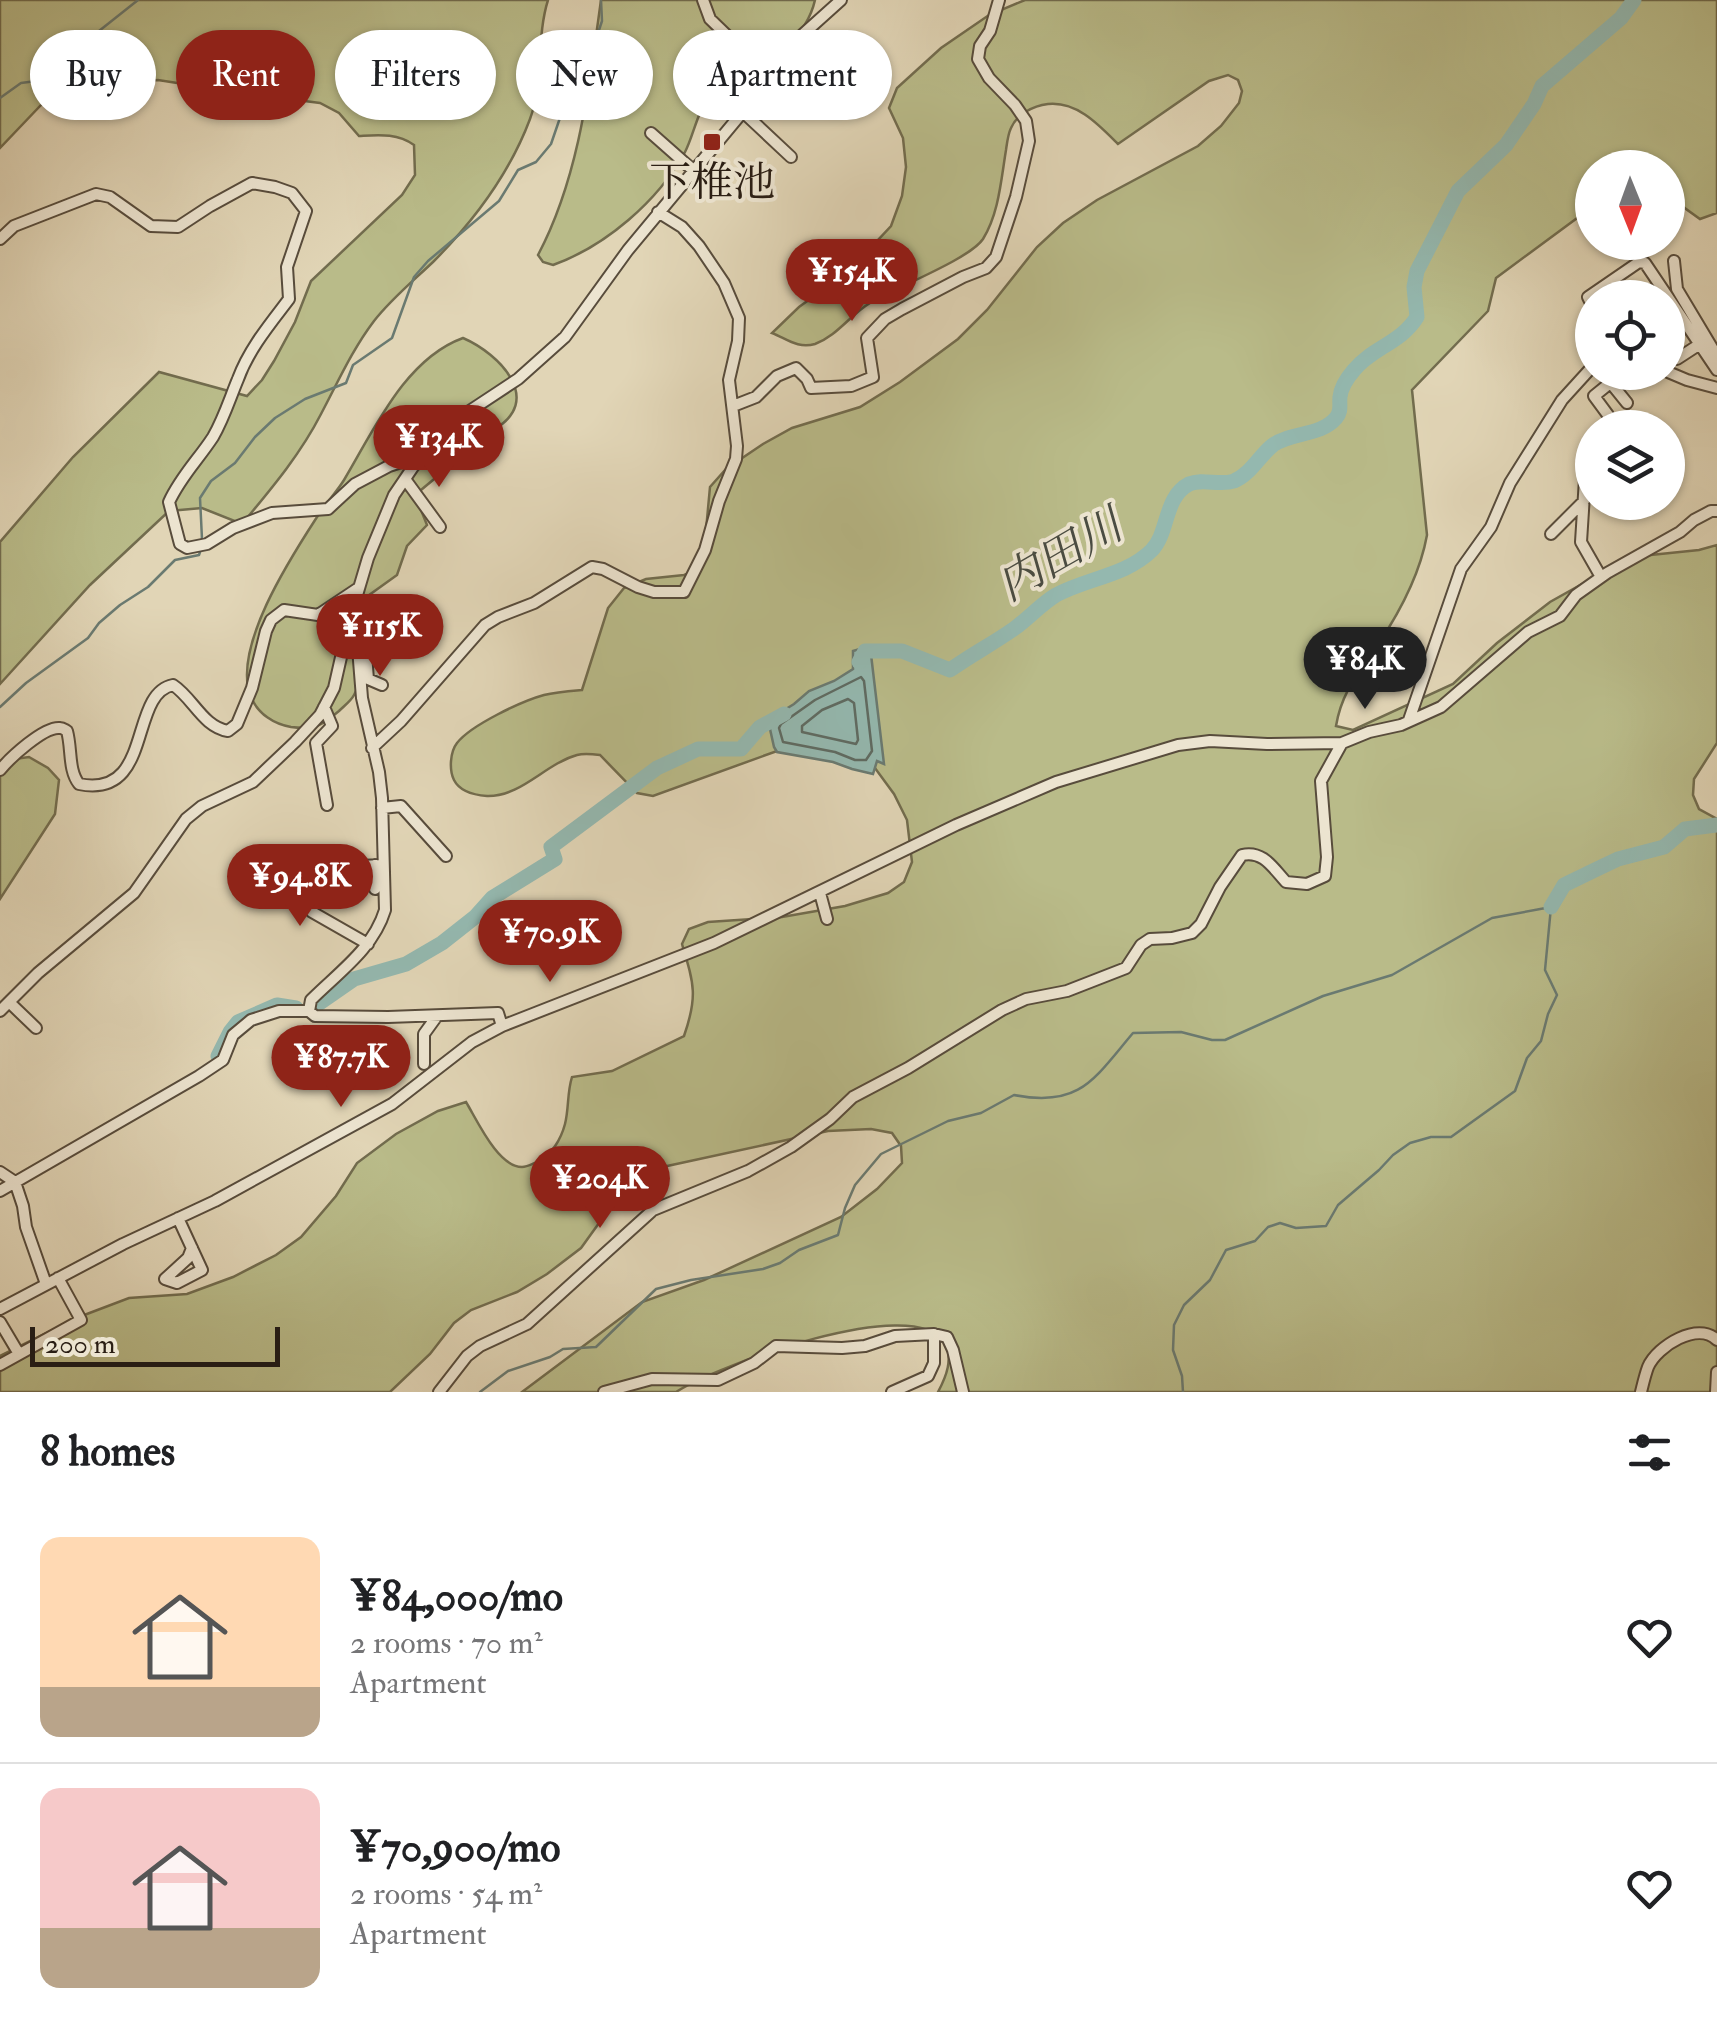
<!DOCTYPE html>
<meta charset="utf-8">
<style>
body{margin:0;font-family:"IM FELL Double Pica","Noto Serif JP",serif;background:#f6f6f6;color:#202124;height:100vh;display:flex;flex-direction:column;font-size:38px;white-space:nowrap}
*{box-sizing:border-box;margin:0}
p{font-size:32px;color:#757577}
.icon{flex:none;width:55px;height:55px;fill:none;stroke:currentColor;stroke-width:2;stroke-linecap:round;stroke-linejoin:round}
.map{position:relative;height:1392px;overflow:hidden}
.panel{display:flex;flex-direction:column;background:#fff;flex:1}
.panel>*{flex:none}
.top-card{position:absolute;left:30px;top:30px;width:1000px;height:90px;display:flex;gap:20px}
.needle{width:65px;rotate:179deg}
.tools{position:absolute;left:1575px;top:150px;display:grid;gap:20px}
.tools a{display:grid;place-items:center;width:110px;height:110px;border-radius:50%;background:#fff;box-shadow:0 2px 8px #0004;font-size:50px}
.scale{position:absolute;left:30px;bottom:25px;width:250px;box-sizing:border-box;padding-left:10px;border:5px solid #2a1e14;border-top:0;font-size:28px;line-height:35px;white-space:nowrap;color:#2a1e14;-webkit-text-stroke:8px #ece4d0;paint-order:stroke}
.price{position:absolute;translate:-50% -85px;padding:0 22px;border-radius:35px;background:#8f2418;color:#fff;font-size:32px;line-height:65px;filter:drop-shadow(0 2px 5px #0008)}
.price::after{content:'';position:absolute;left:50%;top:60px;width:30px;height:22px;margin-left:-15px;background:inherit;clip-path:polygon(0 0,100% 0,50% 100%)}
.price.current{background:#222;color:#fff}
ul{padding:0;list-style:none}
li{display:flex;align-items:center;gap:30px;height:250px;padding:0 40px}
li+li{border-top:2px solid #e0e0e0}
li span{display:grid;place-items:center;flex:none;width:280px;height:200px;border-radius:20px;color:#555}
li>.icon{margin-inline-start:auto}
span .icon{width:120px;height:120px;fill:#fffc;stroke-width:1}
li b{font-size:42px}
h2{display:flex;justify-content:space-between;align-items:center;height:120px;padding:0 40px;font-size:42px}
.tag{padding:0 35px;border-radius:45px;background:#fff;box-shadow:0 2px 8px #0004;font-size:35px;line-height:90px}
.tag.current{background:#8f2418;color:#fff}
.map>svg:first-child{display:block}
.green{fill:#b9bb89;stroke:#726c4e;stroke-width:2.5}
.water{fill:#94b8af;stroke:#6a7a71;stroke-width:2.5}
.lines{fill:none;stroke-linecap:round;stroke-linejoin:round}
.shore{stroke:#5f6b62;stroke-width:2.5}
.stream{stroke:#6a7a71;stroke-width:2.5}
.river{stroke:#94b8af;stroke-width:15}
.minor-casing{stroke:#584c3c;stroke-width:14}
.minor{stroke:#ece4d0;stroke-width:10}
.poi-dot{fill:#8f2418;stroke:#ece4d0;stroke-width:4}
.labels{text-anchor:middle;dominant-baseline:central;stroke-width:8;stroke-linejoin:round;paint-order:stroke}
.poi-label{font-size:42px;fill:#2a1e14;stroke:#ece4d0}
.water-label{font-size:45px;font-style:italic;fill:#4a4c42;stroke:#ece4d0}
</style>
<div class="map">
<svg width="1717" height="1392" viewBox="0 0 1717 1392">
<rect width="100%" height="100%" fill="#e1d5b6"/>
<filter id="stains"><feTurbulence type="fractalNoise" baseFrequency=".002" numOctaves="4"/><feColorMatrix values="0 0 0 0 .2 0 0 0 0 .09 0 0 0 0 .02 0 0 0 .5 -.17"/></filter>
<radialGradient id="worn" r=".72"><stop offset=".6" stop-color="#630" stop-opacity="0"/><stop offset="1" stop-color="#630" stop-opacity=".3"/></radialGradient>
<path class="green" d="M0 0H548C536 38 544 81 530 119 509 175 474 221 433 262 413 281 390 300 374 321 352 350 338 382 321 414 300 455 271 489 242 524L202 508 169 511 90 585 0 684V542L73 457 159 372 247 396 262 380 274 361 295 322 311 281 402 195 415 175 414 145C397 133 379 135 359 136L339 113 320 103 289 99 270 102 249 112 233 111 222 106 209 94 190 85 158 80 79 87 41 105 0 148Z
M601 0H815C806 40 770 60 737 80 729 85 718 89 711 96 697 110 694 135 685 152 658 201 606 246 553 265L543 262 538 255C579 178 589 86 601 0Z
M1025 0H1717V213L1700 219 1668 196V168H1592V207L1496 278 1488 311 1412 390 1427 535C1420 574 1401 610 1379 643 1360 672 1342 690 1336 726L1353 730 1453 684 1497 643 1550 602 1618 564 1641 556 1699 550 1717 545V743L1694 779 1693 795 1699 809 1717 819V1392H938C946 1377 954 1358 944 1342 913 1293 716 1366 676 1392H522L642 1302 704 1280 841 1217 877 1189 902 1163 901 1146 892 1133 871 1129 828 1131 658 1168 630 1180 581 1248 547 1274 517 1292 471 1310 454 1323 430 1354 390 1392H0V1356L79 1317 129 1298 187 1294 233 1277 276 1255 301 1237 336 1196 357 1163 396 1134 438 1111 466 1102C477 1120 498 1167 522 1167 527 1167 532 1164 537 1162 552 1155 561 1139 565 1124 569 1108 567 1093 572 1077L612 1071 684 1036C698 996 694 984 682 944L689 929 708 922 782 917 845 906 888 893 904 882 912 862 907 820 894 794 875 768 858 753 777 751 653 796 637 793 600 755C592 754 584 753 577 755 545 764 521 797 487 796 474 795 460 792 454 780 449 770 450 752 457 743 471 725 522 701 544 695 556 692 570 691 582 690L608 608 624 588 646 579 684 575 698 570 705 541 710 487 726 469 763 444 792 428 860 407 900 382 958 339 987 310 1037 247 1063 223 1097 200 1198 146 1221 126 1239 103 1242 91 1238 80 1228 75 1209 81 1118 144C1099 125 1077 101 1048 104 1033 106 1017 114 1011 128 1008 134 1007 143 1006 150 1001 180 999 213 983 239 970 259 894 288 870 303 850 315 837 336 815 344 798 349 787 339 772 333L799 307 849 271 891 226 902 196 906 167 903 138 889 108 897 88 941 48 989 15Z
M463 338C500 354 545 401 493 430L415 495 427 525 407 546 397 575 365 598C363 629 370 667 354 695 351 701 344 706 339 711 321 726 315 730 291 727 274 724 258 714 251 697 231 649 291 557 317 517 325 504 336 493 344 480 374 430 405 359 463 338Z
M29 757 48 768 59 780 55 814 0 899V761Z"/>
<path class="water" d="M870 646 884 764 877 761 873 774 852 769 833 762 777 752 774 747 768 720 794 704 809 691 834 681 853 669V651Z"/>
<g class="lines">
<path class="shore" d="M861 677 864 681 872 751 866 760H855L835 752 783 742 779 728 781 724 815 700Z
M848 699 854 703 858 740 856 744 802 732V726L822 710Z"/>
<path class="stream" d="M0 98 21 83 36 81 138 0
M202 539 200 498 211 481 235 463 255 437 275 418 305 399 346 383 353 365 392 338 414 277 428 261 499 201 518 170 536 162 551 144 562 112 559 81 575 59 594 45 602 21 601 0
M0 707 26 683 88 638 99 623 120 605 148 587 175 560 199 555 200 552
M480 1392 508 1371 550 1357 563 1349 596 1347 656 1289 691 1280 763 1269 780 1263 799 1250 838 1235 845 1208 855 1185 881 1154 948 1121 981 1113 1014 1095C1080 1108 1094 1079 1133 1033L1181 1032 1212 1040H1225L1323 996 1392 975 1492 918 1551 907 1545 970 1557 995 1548 1014 1541 1041 1527 1058 1515 1091 1451 1137H1431L1410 1143 1393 1155 1379 1170 1338 1205 1326 1226 1296 1228 1280 1223 1268 1227 1255 1241 1226 1250 1210 1280 1184 1305 1174 1325 1173 1350 1182 1376 1183 1392"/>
<path class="river" d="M859 662 865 651H902L950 670C971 655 994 643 1015 628 1029 618 1041 604 1056 595 1087 578 1126 576 1152 550 1169 532 1164 497 1189 484 1203 478 1219 486 1234 481 1251 474 1259 456 1273 445 1291 432 1321 436 1336 418 1342 411 1339 405 1340 397 1341 387 1347 378 1354 370 1373 347 1400 344 1417 317L1414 287 1417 271 1458 191 1506 145 1534 104 1542 86 1621 18 1634 0
M1551 907 1564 885 1599 868 1618 859 1664 847 1685 829 1717 825
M318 1004 354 979 406 964 442 943 475 917 492 898 555 859 551 847 657 768 698 749H741L760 727 784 714
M218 1056 230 1032 238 1022 277 1005 296 1008"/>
<g class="minor-casing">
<path id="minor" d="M703 0 710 19 769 76
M743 112 791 157
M651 133 694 171
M0 239 14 226 96 194 110 197 151 226 178 227 210 206 252 183 275 187 292 193 306 211 287 267 289 299C270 324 249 349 238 379 230 398 224 418 213 437 198 460 181 476 169 502L180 544 187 548 207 544 233 528 272 513 328 509 355 484 389 466 422 455
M1674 261 1677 289 1717 356
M1592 305 1588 297 1639 262 1645 263 1717 370
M1677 359 1700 344
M1602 372 1627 403
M1668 372 1687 380 1717 388
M733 406 756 397 777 376 796 368 807 379 811 388 851 386 873 377 867 338 885 319 902 309 963 277 986 268 996 257 1016 197 1029 141 1026 121 1015 105 989 78 978 59 980 46 990 31 999 0
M1608 415 1594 396 1610 383
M405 479 440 527
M1585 479 1581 542 1601 577
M1551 534 1584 501
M355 641 365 643 368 679 382 685
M324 707 332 726 316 743 327 805
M1409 720 1461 569 1491 527 1510 483 1562 400 1592 367
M372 748 401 721 485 625 498 617 534 603 592 567 603 569 638 587 654 592H684L705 550 719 501 736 459 737 446 729 380 738 341 739 318 724 283 699 246 682 227 658 212
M0 770C10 758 44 726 60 728 63 728 65 730 67 731 72 749 68 770 79 784 154 799 128 694 173 685 193 698 203 727 228 731L237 724 252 688 266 631 271 620 284 610 318 615 357 589
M382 808 401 806 446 856
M375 865V889
M351 875V871L360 866 383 865
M820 893 827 919
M258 895 273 901C285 887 294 878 313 879L316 888 312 912 368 944
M9 1002 36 1028
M0 1011 38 973 134 893 186 819 202 806 253 782 295 742 320 715 334 688 349 622 368 558 394 495 413 467 462 416 518 379 565 337 628 250 746 108 791 45 841 0
M309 1011 311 1000C339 972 373 949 385 910L382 798 379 772 362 698 358 648 350 624
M424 1064V1034L437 1016
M0 1172 15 1182 23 1206 26 1227 46 1284
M0 1191 199 1076 223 1060 233 1035 251 1020 279 1011H309L315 1016 388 1017 498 1013 502 1026
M178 1218 202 1270 177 1283 165 1279 188 1258 192 1248
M0 1309 123 1244 215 1201 392 1104 472 1042 502 1026 714 943 956 825 1056 782 1178 745 1210 741 1267 744 1342 743 1369 732 1401 725 1441 707 1528 632 1560 616 1576 595 1607 573 1680 532 1694 520 1711 511H1717
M0 1322 19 1354
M0 1365 81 1320 58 1278
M439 1392 467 1356 480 1346 527 1324 653 1210 748 1171 791 1147 830 1119 853 1097 908 1068 1002 1010 1026 999 1067 991 1126 968 1141 945 1150 939 1172 938 1192 933 1201 924 1220 887 1242 855C1263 850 1273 868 1286 882L1307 884 1325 876 1327 857 1321 781 1342 743
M604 1392 652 1379 718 1380 754 1363 776 1346 842 1348 865 1346 895 1336 934 1334 947 1337 953 1350 963 1392
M892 1392 928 1376 934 1363V1334
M1641 1392C1643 1384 1645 1375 1648 1367 1657 1346 1698 1321 1717 1340
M1716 1392 1717 1372"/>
</g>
<use href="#minor" class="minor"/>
</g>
<rect class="poi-dot" x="702" y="132" width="20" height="20" rx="5"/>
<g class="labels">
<g class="poi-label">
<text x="712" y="183">下椎池</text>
</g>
<g class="water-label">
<text transform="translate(1060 556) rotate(-30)">内田川</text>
</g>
</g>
<rect width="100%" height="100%" filter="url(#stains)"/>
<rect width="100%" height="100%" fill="url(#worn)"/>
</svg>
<div class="tools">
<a><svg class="needle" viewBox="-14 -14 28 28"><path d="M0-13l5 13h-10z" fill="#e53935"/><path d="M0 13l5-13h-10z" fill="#757577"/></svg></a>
<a><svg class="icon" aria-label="locate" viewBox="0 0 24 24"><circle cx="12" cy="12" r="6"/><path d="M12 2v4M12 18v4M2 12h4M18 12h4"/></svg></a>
<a><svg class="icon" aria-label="layers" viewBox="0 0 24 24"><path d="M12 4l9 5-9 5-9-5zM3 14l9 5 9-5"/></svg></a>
</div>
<div class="scale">200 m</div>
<b class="price" style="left:852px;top:324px">¥154K</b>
<b class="price" style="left:439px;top:490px">¥134K</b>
<b class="price" style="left:380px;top:679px">¥115K</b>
<b class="price current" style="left:1365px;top:712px">¥84K</b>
<b class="price" style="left:300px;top:929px">¥94.8K</b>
<b class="price" style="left:550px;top:985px">¥70.9K</b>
<b class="price" style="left:341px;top:1110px">¥87.7K</b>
<b class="price" style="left:600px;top:1231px">¥204K</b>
<div class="top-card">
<a class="tag">Buy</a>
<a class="tag current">Rent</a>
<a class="tag">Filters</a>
<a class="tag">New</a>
<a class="tag">Apartment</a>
</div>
</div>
<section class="panel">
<h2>8 homes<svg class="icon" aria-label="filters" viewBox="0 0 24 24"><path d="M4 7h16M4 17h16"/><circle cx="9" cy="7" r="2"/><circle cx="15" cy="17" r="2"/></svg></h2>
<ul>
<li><span style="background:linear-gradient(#ffd9b3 75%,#b9a48a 0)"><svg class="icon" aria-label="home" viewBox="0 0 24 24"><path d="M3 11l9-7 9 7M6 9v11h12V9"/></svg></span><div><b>¥84,000/mo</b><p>2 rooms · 70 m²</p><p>Apartment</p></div><svg class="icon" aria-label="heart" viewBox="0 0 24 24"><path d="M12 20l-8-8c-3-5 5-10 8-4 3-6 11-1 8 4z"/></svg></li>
<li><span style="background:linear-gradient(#f6c9c9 70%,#b9a48a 0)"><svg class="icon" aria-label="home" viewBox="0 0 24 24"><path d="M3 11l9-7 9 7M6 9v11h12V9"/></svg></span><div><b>¥70,900/mo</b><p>2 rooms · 54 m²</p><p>Apartment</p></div><svg class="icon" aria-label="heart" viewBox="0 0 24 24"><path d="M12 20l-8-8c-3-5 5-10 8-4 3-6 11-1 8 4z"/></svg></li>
</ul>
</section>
